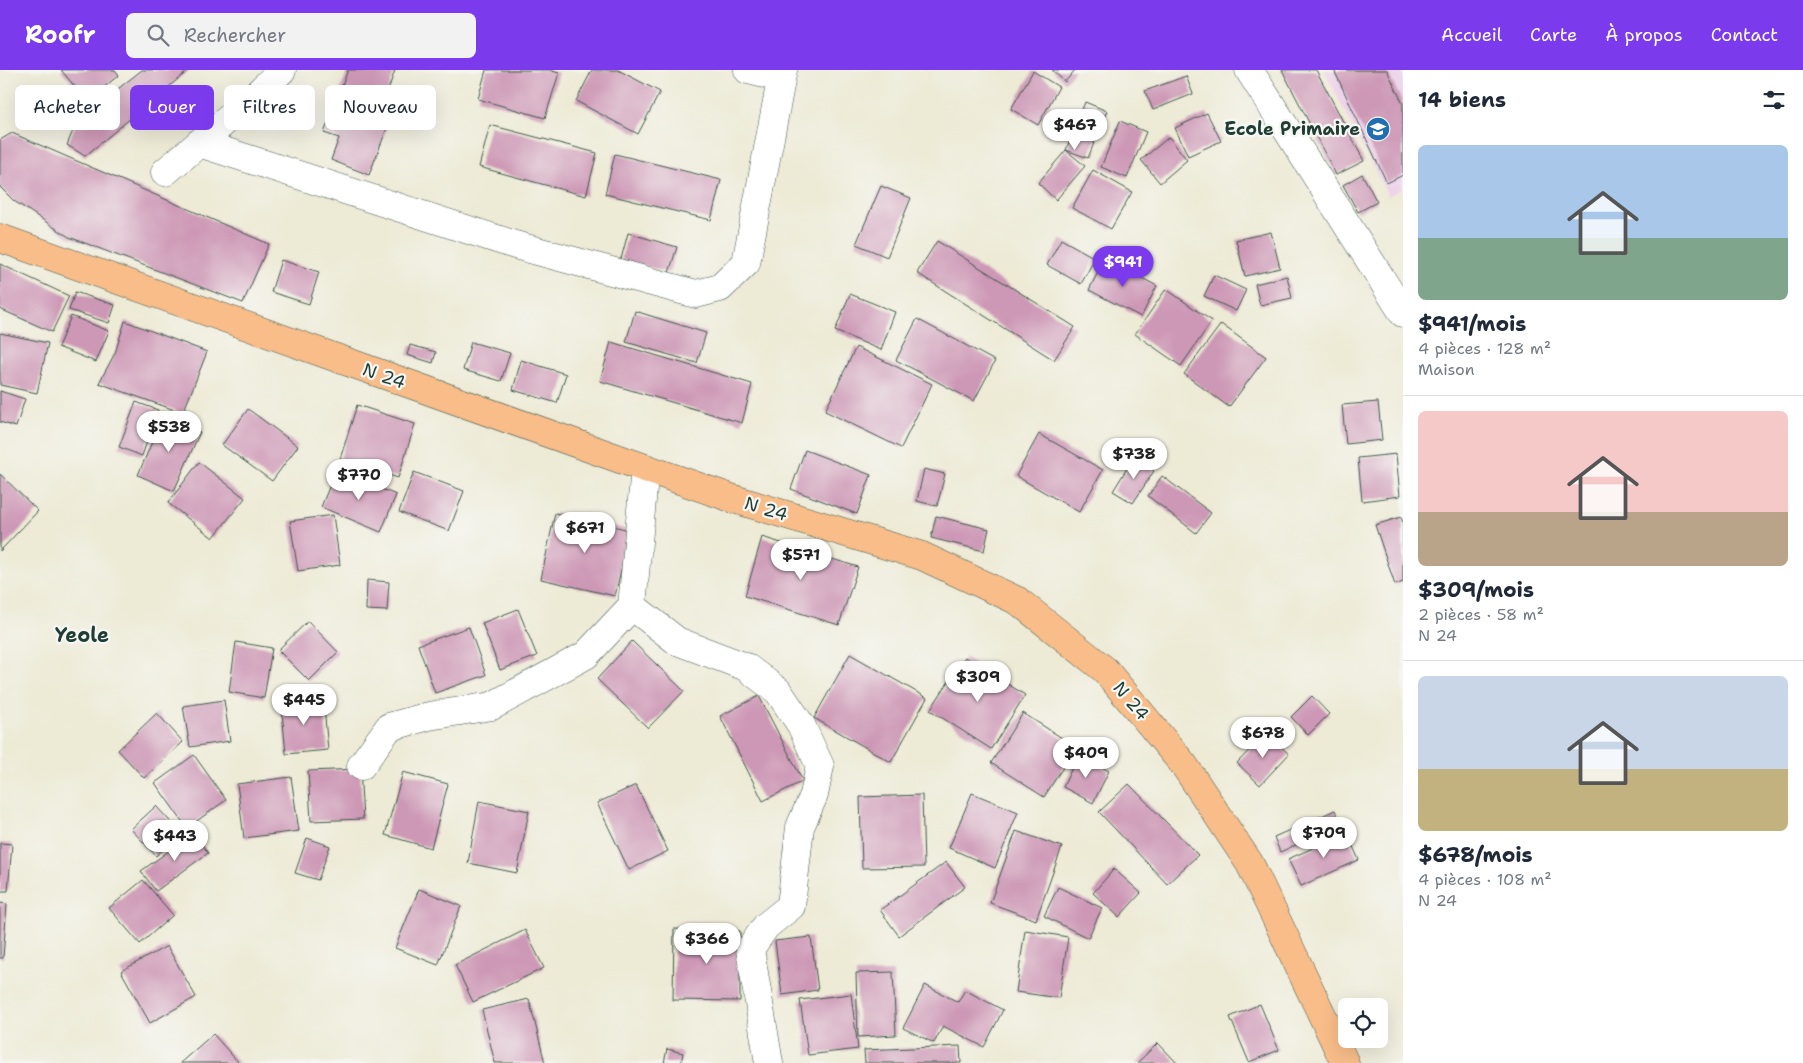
<!DOCTYPE html>
<html lang="fr">
<meta charset="utf-8">
<style>
body{margin:0;font-family:"Shantell Sans",sans-serif;background:#f2f2f3;color:#1f2937;height:100vh;display:flex;flex-direction:column;font-size:19px;white-space:nowrap}
*{box-sizing:border-box;margin:0}
p{font-size:16px;color:#747a83}
.icon{flex:none;width:28px;height:28px;fill:none;stroke:currentColor;stroke-width:2;stroke-linecap:round;stroke-linejoin:round}
.map{position:relative;flex:1;overflow:hidden}
.details{display:flex;flex-direction:column;background:#fff;width:400px}
.details>*{flex:none}
.banner{position:absolute;left:15px;top:15px;width:475px;height:45px;display:flex;gap:10px}
.buttons{position:absolute;left:1338px;top:928px;display:grid;gap:10px}
.buttons a{display:grid;place-items:center;width:50px;height:50px;border-radius:8px;background:#fff;box-shadow:0 5px 20px #0002;font-size:25px}
.price{position:absolute;translate:-50% -42px;padding:0 11px;border-radius:18px;background:#fff;color:#222;font-size:16px;line-height:32px;filter:drop-shadow(0 1px 2px #0008)}
.price::after{content:'';position:absolute;left:50%;top:30px;width:15px;height:11px;margin-left:-8px;background:inherit;clip-path:polygon(0 0,100% 0,50% 100%)}
.price.current{background:#7c3aed;color:#fff}
ul{padding:0;list-style:none}
li{display:grid;align-content:center;gap:10px;height:265px;padding:0 15px}
li+li{border-top:1px solid #e0e1e3}
li span{display:grid;place-items:center;height:155px;border-radius:8px;color:#555}
li>.icon{margin-inline-start:auto}
span .icon{width:90px;height:90px;fill:#fffc;stroke-width:1}
li b{font-size:21px}
h2{display:flex;justify-content:space-between;align-items:center;height:60px;padding:0 15px;font-size:21px}
.tag{padding:0 18px;border-radius:8px;background:#fff;box-shadow:0 5px 20px #0002;font-size:18px;line-height:45px}
.tag.current{background:#7c3aed;color:#fff}
header{display:flex;align-items:center;gap:30px;box-sizing:border-box;height:70px;padding:0 25px;background:#7c3aed;color:#fff}
header strong{font-size:24px}
nav{display:flex;gap:28px;margin-inline-start:auto;font-size:18px}
.search{width:350px;height:45px;background:#f2f2f3;display:flex;align-items:center;gap:12px;box-sizing:border-box;padding:0 18px;border-radius:8px;color:#747a83;font-size:19px}
main{display:flex;flex:1;min-height:0}
.map>svg:first-child{display:block}
.built{fill:#edd0e9}
.building{fill:#cd98b6}
.lines{fill:none;stroke-linecap:round;stroke-linejoin:round}
.minor-casing{stroke:#3e574c;stroke-width:29}
.major-casing{stroke:#3e574c;stroke-width:29}
.minor{stroke:#fff;stroke-width:28}
.major{stroke:#f8bd89;stroke-width:28}
.labels{text-anchor:middle;dominant-baseline:central;stroke-width:4.5;stroke-linejoin:round;paint-order:stroke}
.poi-label{font-size:18px;font-weight:bold;fill:#1f3d34;stroke:#f6f6f2;text-anchor:end}
.street-label{font-size:18px;fill:#1f3d34;stroke:#f6f6f2}
.quarter-label{font-size:20px;font-weight:bold;fill:#1f3d34;stroke:#f6f6f2}
</style>
<header>
<strong>Roofr</strong>
<div class="search"><svg class="icon" aria-label="search" viewBox="0 0 24 24"><circle cx="10" cy="10" r="6"/><path d="M15 15l6 6"/></svg>Rechercher</div>
<nav><a>Accueil</a><a>Carte</a><a>À propos</a><a>Contact</a></nav>
</header>
<main>
<div class="map">
<svg width="1403" height="993" viewBox="0 0 1403 993">
<rect width="100%" height="100%" fill="#f6f6f2"/>
<filter id="ink" filterUnits="userSpaceOnUse"><feTurbulence type="fractalNoise" baseFrequency=".02" numOctaves="2"/><feDisplacementMap in="SourceGraphic" scale="10" xChannelSelector="R" yChannelSelector="G"/><feConvolveMatrix kernelMatrix="1 2 1 2 8 2 1 2 1" color-interpolation-filters="sRGB"/></filter>
<filter id="wash" filterUnits="userSpaceOnUse"><feTurbulence type="fractalNoise" baseFrequency=".0096" numOctaves="4" result="noise"/><feDisplacementMap in="SourceGraphic" scale="20" xChannelSelector="R" yChannelSelector="G"/><feGaussianBlur stdDeviation="1.12" result="paint"/><feColorMatrix in="noise" values="0 0 0 0 0 0 0 0 0 0 0 0 0 0 0 0 0 1.4 0 .05"/><feComposite in="paint" operator="in"/></filter>
<g filter="url(#wash)">
<rect width="100%" height="100%" fill="#edead5"/>
<path class="built" d="M1324 0H1403V118L1388 126Z"/>
<g id="blocks">
<path class="building" d="M61 0H115L119 5 87 31Z
M142 0H189L85 86 67 75 77 51Z
M348 0H395L386 26 395 29 385 56 387 58 369 105 331 90 339 68 324 63Z
M486 0H549L559 3 545 48 478 29Z
M592 0H618L660 22 638 64 576 31Z
M1052 0H1075L1065 12Z
M1282 0H1316L1364 91 1336 105Z
M1334 0H1387L1403 34V105L1387 113Z
M1033 1 1059 17 1038 55 1011 39Z
M1186 6 1193 24 1153 40 1145 21Z
M1085 32 1107 41 1088 88 1066 80 1085 96 1056 130 1038 113 1066 80Z
M1207 43 1221 71 1188 86 1175 58Z
M1120 51 1146 62 1127 108 1101 97Z
M490 55 597 83 586 126 479 97Z
M12 63 269 174 243 233 69 167 14 131 0 117V70Z
M1169 67 1187 90 1160 113 1141 90Z
M615 84 721 110 711 150 605 124Z
M1093 100 1132 122 1111 159 1072 138Z
M1362 104 1377 132 1358 142 1343 115Z
M881 116 911 128 887 187 856 174Z
M1271 162 1280 198 1245 206 1236 170Z
M628 163 677 177 669 203 621 189Z
M1061 169 1095 188 1081 214 1047 195Z
M937 171 1075 257 1054 290 917 203Z
M1105 188 1157 216 1141 247 1089 220Z
M281 190 319 202 309 234 271 222Z
M0 194 69 226 52 262 0 239Z
M1214 205 1246 220 1236 241 1204 226Z
M1287 206 1292 228 1260 235 1255 214Z
M1166 219 1212 251 1181 296 1135 264Z
M75 222 115 235 109 253 69 240Z
M850 224 895 242 881 280 835 261Z
M635 241 706 263 697 293 626 272Z
M71 246 109 261 96 292 58 277Z
M917 249 995 291 974 331 896 290Z
M125 251 207 282 183 343 99 313 115 283Z
M1221 254 1266 287 1229 337 1184 304Z
M0 263 48 273 37 323 0 315Z
M471 272 510 283 501 311 463 300Z
M611 272 752 314 742 353 600 311Z
M410 275 436 282 433 293 407 285Z
M856 277 932 314 901 378 825 341Z
M521 290 566 304 557 333 513 320Z
M0 321 25 329 16 357 0 352Z
M136 332 158 340 142 386 119 377Z
M1378 332 1382 370 1346 374 1342 335Z
M357 335 415 354 398 408 340 389Z
M248 339 298 376 272 411 222 375Z
M163 346 200 362 174 421 138 405Z
M1039 364 1103 400 1079 442 1016 406Z
M805 380 871 405 857 444 791 419Z
M1396 384 1400 426 1362 431 1358 388Z
M1134 387 1154 401 1133 433 1113 421Z
M199 392 245 428 213 468 168 433Z
M924 399 945 404 937 436 917 431Z
M336 400 396 425 381 462 321 437Z
M414 402 464 421 449 461 399 442Z
M0 404 38 441 0 481Z
M1162 406 1211 443 1196 463 1148 426Z
M555 443 630 460 615 526 541 509Z
M333 445 340 495 298 501 290 451Z
M936 446 989 459 984 481 931 468Z
M1401 447 1403 453V512L1395 515 1375 455Z
M762 467 858 497 839 555 745 526Z
M367 510 389 512 387 541 366 540Z
M518 539 537 586 500 600 482 553Z
M308 551 338 582 309 611 278 580Z
M469 557 486 605 435 623 418 575Z
M632 571 684 621 648 658 597 609Z
M236 572 272 578 264 628 229 622Z
M850 584 927 628 891 692 814 648Z
M965 587 1025 625 991 679 930 640Z
M759 626 803 711 763 731 720 646Z
M1312 626 1329 644 1308 665 1291 647Z
M323 627 328 680 286 684 281 631Z
M224 630 230 671 190 677 183 636Z
M157 643 183 672 144 708 118 680Z
M1023 643 1076 677 1044 727 991 693Z
M1266 663 1289 684 1260 715 1237 693Z
M194 685 226 730 187 758 155 713Z
M1078 685 1109 701 1093 733 1063 717Z
M360 699 363 749 311 751 308 701Z
M403 702 448 714 431 778 385 765Z
M291 707 299 761 244 768 237 714Z
M1129 714 1198 785 1167 814 1099 742Z
M636 715 668 781 629 800 597 733Z
M972 723 1018 742 995 798 949 778Z
M922 725 924 797 862 798 860 727Z
M479 731 529 741 517 803 468 793Z
M156 736 181 763 156 786 131 759Z
M1335 740 1341 755 1280 782 1274 767Z
M1016 761 1062 777 1036 850 990 833Z
M194 763 208 783 156 821 141 801Z
M1347 763 1359 790 1301 816 1288 789Z
M307 768 330 776 318 810 295 803Z
M0 773 12 774 8 821H0Z
M946 792 965 817 899 866 880 840Z
M1114 799 1141 823 1119 847 1093 823Z
M143 810 173 845 140 874 109 838Z
M1058 817 1102 838 1088 868 1044 846Z
M419 819 461 836 438 895 395 878Z
M0 833 7 834 3 888H0Z
M674 859 740 861V931L673 930Z
M525 860 544 898 473 932 455 895Z
M1025 860 1068 867 1059 928 1016 922Z
M811 867 818 920 782 925 775 871Z
M167 876 196 927 150 953 121 901Z
M893 902 896 965 858 967 856 903Z
M925 915 958 932 965 920 1003 940 984 977 943 956 934 973 903 958Z
M851 924 858 979 808 985 800 930Z
M529 929 545 993H495L482 940Z
M1260 934 1279 980 1249 992 1230 947Z
M213 964 239 993H180Z
M1158 973 1177 993H1137Z
M960 976 961 993H865L864 980Z
M667 979 683 983 681 993H664Z"/>
</g>
</g>
<g filter="url(#ink)">
<use href="#blocks" fill-opacity="0" stroke="#3e574c" stroke-width="1"/>
<g class="lines">
<g class="minor-casing">
<path id="minor" d="M748 0 781 8
M1249 0 1403 243
M199 73 515 175 696 224 720 218 746 193 783 0
M165 102 254 27 282 0
M645 398 632 536 677 571 746 597 778 621 801 655 820 696 814 725 800 757 791 836 766 856 750 879 769 993
M361 696 389 657 429 646 492 636 586 585 632 536"/>
</g>
<g class="major-casing">
<path id="major" d="M0 168 645 398 734 429 922 486 1018 531 1105 600 1184 695 1250 794 1345 993"/>
</g>
<use href="#minor" class="minor"/>
<use href="#major" class="major"/>
</g>
</g>
<defs>
<g id="school-disc" transform="scale(1.25)"><circle r="9.5" fill="#1f6fb2" stroke="#f6f6f2"/><path d="M0-5L7-2L0 1L-7-2ZM-4 1L0 2.5L4 1V4Q0 6-4 4Z" fill="#fff"/></g>
</defs>
<g fill-rule="evenodd">
<use href="#school-disc" x="1378" y="59"/>
</g>
<g class="labels">
<g class="poi-label">
<text x="1360" y="59">Ecole Primaire</text>
</g>
<g class="street-label">
<text transform="translate(384 306) rotate(20)">N 24</text>
<text transform="translate(766 439) rotate(17)">N 24</text>
<text transform="translate(1131 631) rotate(50)">N 24</text>
</g>
<g class="quarter-label">
<text x="82" y="565">Yeole</text>
</g>
</g>
</svg>
<div class="buttons">
<a><svg class="icon" aria-label="locate" viewBox="0 0 24 24"><circle cx="12" cy="12" r="6"/><path d="M12 2v4M12 18v4M2 12h4M18 12h4"/></svg></a>
</div>
<b class="price" style="left:1075px;top:81px">$467</b>
<b class="price current" style="left:1123px;top:218px">$941</b>
<b class="price" style="left:169px;top:383px">$538</b>
<b class="price" style="left:1134px;top:410px">$738</b>
<b class="price" style="left:359px;top:431px">$770</b>
<b class="price" style="left:585px;top:484px">$671</b>
<b class="price" style="left:801px;top:511px">$571</b>
<b class="price" style="left:978px;top:633px">$309</b>
<b class="price" style="left:304px;top:656px">$445</b>
<b class="price" style="left:1263px;top:689px">$678</b>
<b class="price" style="left:1086px;top:709px">$409</b>
<b class="price" style="left:1324px;top:789px">$709</b>
<b class="price" style="left:175px;top:792px">$443</b>
<b class="price" style="left:707px;top:895px">$366</b>
<div class="banner">
<a class="tag">Acheter</a>
<a class="tag current">Louer</a>
<a class="tag">Filtres</a>
<a class="tag">Nouveau</a>
</div>
</div>
<section class="details">
<h2>14 biens<svg class="icon" aria-label="filters" viewBox="0 0 24 24"><path d="M4 7h16M4 17h16"/><circle cx="9" cy="7" r="2"/><circle cx="15" cy="17" r="2"/></svg></h2>
<ul>
<li><span style="background:linear-gradient(#a9c7e8 60%,#7fa58c 0)"><svg class="icon" aria-label="home" viewBox="0 0 24 24"><path d="M3 11l9-7 9 7M6 9v11h12V9"/></svg></span><div><b>$941/mois</b><p>4 pièces · 128 m²</p><p>Maison</p></div></li>
<li><span style="background:linear-gradient(#f6c9c9 65%,#b9a48a 0)"><svg class="icon" aria-label="home" viewBox="0 0 24 24"><path d="M3 11l9-7 9 7M6 9v11h12V9"/></svg></span><div><b>$309/mois</b><p>2 pièces · 58 m²</p><p>N 24</p></div></li>
<li><span style="background:linear-gradient(#c9d6e8 60%,#c2b280 0)"><svg class="icon" aria-label="home" viewBox="0 0 24 24"><path d="M3 11l9-7 9 7M6 9v11h12V9"/></svg></span><div><b>$678/mois</b><p>4 pièces · 108 m²</p><p>N 24</p></div></li>
</ul>
</section>
</main>
